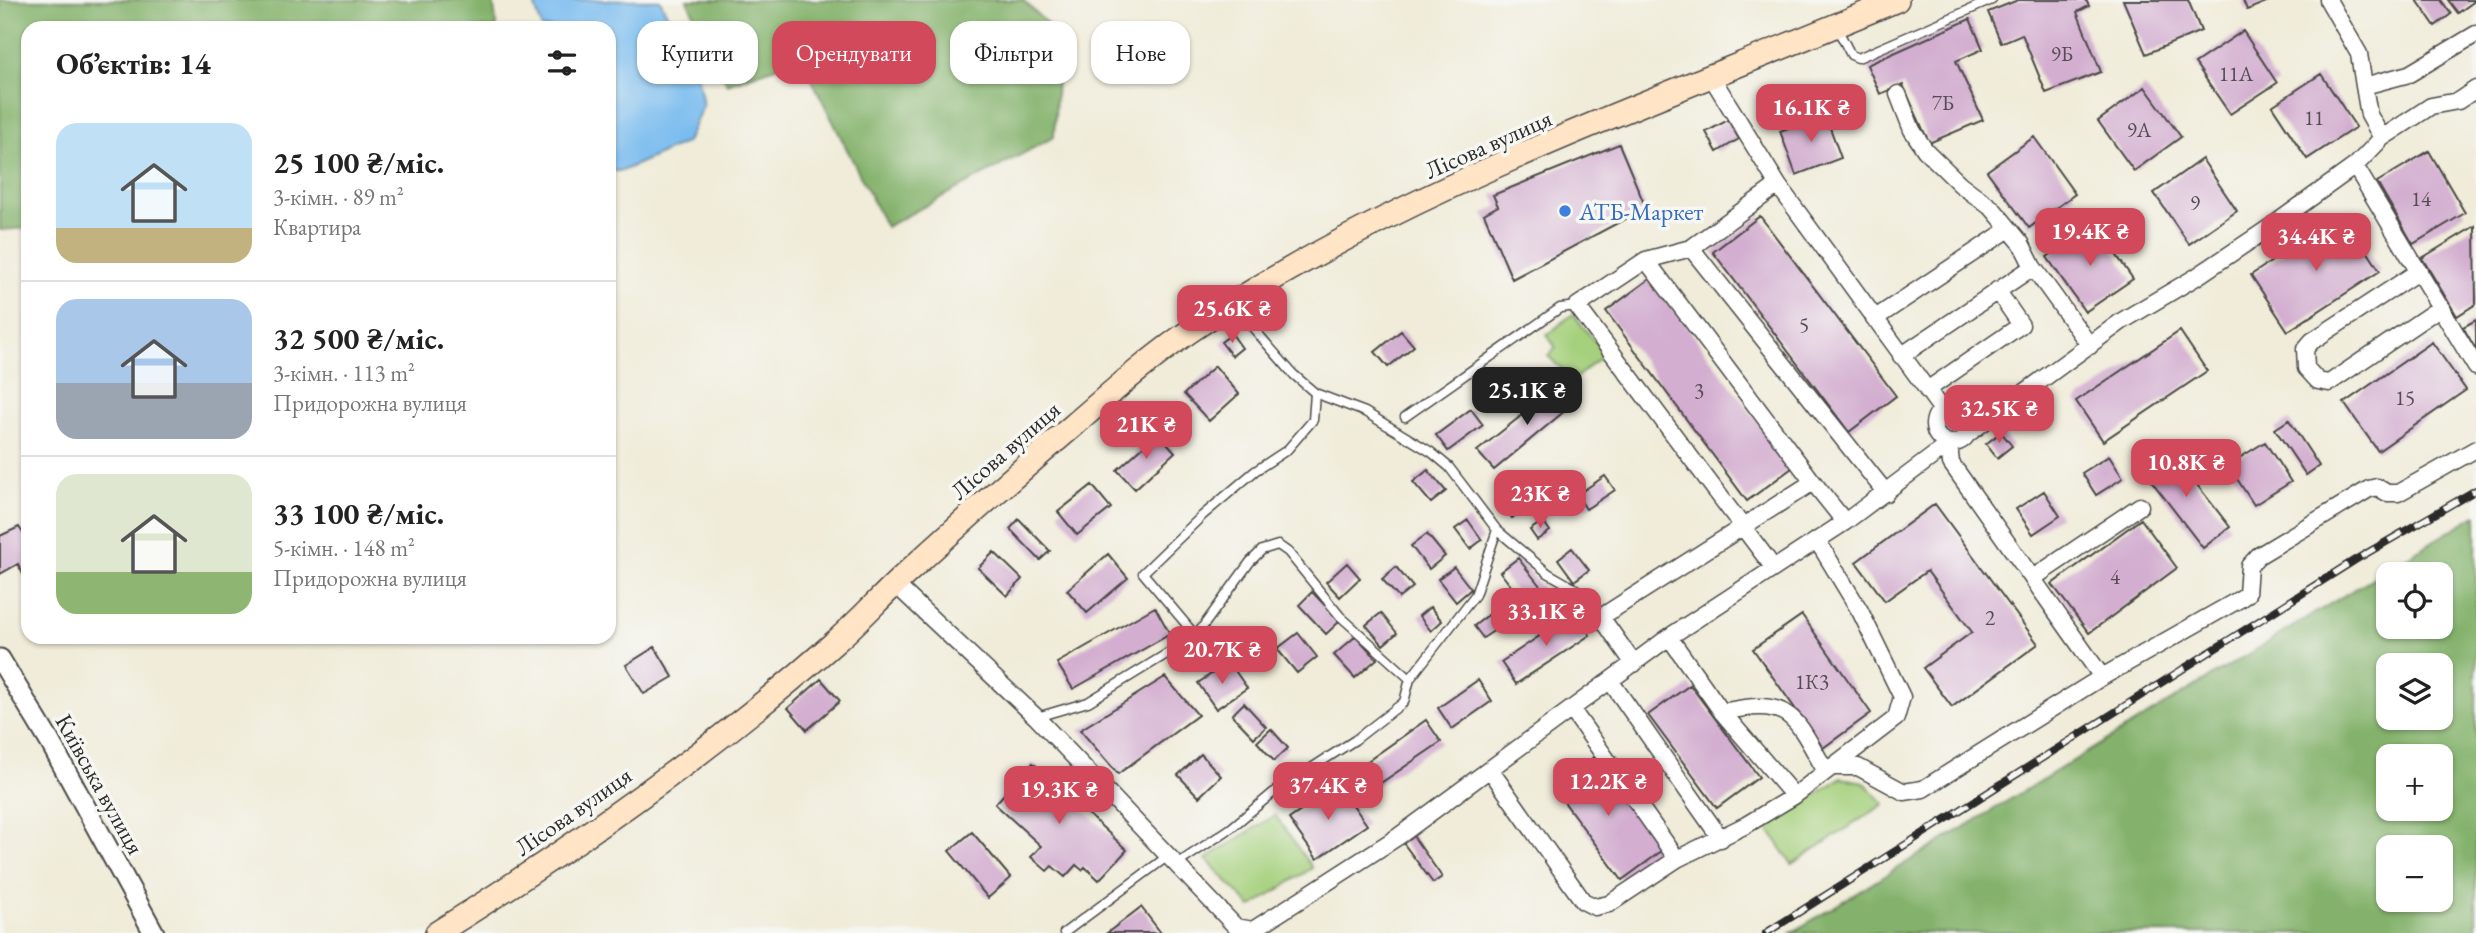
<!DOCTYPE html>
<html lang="uk">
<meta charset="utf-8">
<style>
body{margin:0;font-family:"EB Garamond",serif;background:#f6f6f6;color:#222;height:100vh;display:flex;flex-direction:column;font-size:26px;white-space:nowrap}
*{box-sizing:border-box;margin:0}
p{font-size:23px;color:#767676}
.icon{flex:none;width:38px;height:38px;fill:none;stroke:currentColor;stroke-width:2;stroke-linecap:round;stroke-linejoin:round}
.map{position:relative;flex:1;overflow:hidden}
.side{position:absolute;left:21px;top:21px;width:595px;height:623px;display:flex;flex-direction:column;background:#fff;border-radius:21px;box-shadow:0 2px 5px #0004}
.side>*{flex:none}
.hud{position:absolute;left:637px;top:21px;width:665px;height:63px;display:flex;gap:14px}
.tools{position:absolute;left:2376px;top:562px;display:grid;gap:14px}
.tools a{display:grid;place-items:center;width:77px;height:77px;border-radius:14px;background:#fff;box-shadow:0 2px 5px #0004;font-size:35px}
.price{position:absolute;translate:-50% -60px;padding:0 16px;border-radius:14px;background:#d1495b;color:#fff;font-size:23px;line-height:46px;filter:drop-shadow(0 2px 4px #0008)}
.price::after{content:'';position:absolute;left:50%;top:42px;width:21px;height:16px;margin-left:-10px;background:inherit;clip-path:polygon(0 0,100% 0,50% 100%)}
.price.active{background:#222;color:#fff}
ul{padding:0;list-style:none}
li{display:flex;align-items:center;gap:21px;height:175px;padding:0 35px}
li+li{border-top:2px solid #e0e0e0}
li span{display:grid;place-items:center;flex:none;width:196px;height:140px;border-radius:21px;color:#555}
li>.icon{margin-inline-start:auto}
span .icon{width:84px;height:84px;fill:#fffc;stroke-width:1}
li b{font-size:30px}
h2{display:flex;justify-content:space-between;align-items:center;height:84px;padding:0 35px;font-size:30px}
.tag{padding:0 24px;border-radius:21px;background:#fff;box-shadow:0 2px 5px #0004;font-size:24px;line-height:63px}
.tag.active{background:#d1495b;color:#fff}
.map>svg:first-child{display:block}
.green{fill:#a5d07c;stroke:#687e54;stroke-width:2}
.forest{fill:#84b26c;stroke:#586e4c;stroke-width:2;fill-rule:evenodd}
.water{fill:#79bcef;stroke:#52748d;stroke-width:2}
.building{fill:#d3aed0}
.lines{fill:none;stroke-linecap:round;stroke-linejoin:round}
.service-casing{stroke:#494845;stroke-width:11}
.minor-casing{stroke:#494845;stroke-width:19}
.tertiary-casing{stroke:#494845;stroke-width:23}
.secondary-casing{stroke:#494845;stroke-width:26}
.service{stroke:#fff;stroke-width:8}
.minor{stroke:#fff;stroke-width:16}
.tertiary{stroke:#fff;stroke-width:19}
.secondary{stroke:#ffe4c6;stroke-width:23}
.rail-casing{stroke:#2b2b2b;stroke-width:8}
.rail{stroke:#f6f6f2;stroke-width:5;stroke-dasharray:16;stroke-linecap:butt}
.shop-dot{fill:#3f7fe0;stroke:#f6f6f2;stroke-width:2.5}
.labels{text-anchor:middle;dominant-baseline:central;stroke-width:7;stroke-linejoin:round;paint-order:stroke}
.number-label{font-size:21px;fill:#554c54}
.street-label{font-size:24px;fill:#2b2b2b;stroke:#f6f6f2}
.shop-label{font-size:24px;fill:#366cbe;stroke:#f6f6f2;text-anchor:start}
</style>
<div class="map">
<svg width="2476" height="933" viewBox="0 0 2476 933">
<rect width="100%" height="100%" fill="#f6f6f2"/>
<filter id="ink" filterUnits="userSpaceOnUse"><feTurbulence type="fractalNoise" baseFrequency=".0143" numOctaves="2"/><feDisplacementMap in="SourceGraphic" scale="14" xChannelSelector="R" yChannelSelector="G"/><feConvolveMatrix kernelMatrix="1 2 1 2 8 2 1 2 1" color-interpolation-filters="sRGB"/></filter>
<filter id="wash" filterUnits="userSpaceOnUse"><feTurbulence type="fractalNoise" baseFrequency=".00686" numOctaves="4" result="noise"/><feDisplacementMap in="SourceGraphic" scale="28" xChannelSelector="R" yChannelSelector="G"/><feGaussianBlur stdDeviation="1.57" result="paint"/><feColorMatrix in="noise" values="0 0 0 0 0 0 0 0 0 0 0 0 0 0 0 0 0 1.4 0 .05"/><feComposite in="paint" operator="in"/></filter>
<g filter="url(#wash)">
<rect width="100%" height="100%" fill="#f0ecd9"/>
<path class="green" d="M1573 314 1605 354 1573 380 1548 356 1556 348 1547 335Z
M1841 778 1864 782 1884 804 1792 864 1767 827Z
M1275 815 1312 868 1251 907 1206 859Z"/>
<path class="forest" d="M0 0H493L497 28H28V228L0 230Z
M687 0H1023L1059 36 1054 137 886 227 801 58 727 84Z
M2476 515V933H1791ZM2389 574H2441V626H2389ZM2441 665V718H2389V665ZM2389 756H2441V808H2389ZM2389 847H2441V900H2389Z"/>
<path class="water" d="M533 0H660L698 79 703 105 687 142 622 171H609V28H542Z"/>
<g id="blocks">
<path class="building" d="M2018 0H2086L2089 6 2077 12 2101 72 2046 93 2022 34 2001 43 1988 12Z
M2123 0H2188L2201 31 2146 54Z
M2243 0H2271L2247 10Z
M2417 0H2441L2451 14 2435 26Z
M2448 0H2476L2458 13Z
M1970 19 1983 49 1956 61 1983 120 1929 143 1903 85 1880 94 1867 65Z
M2243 31 2277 83 2230 114 2195 63Z
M2321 74 2356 127 2307 159 2272 106Z
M2145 87 2181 137 2134 171 2098 121Z
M1825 114 1841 158 1796 175 1780 131Z
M1728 120 1739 139 1717 152 1706 132Z
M2034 137 2075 194 2029 228 1987 171Z
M1619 144 1646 208 1512 279 1484 214 1498 206 1493 195Z
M2429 151 2465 213 2413 244 2377 182Z
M2202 159 2237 211 2189 244 2154 193Z
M2343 214 2380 271 2288 331 2251 275Z
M1760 216 1896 396 1849 432 1713 252Z
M2095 224 2133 279 2085 312 2047 257Z
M2475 226 2476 304 2457 316 2422 258Z
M1651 278 1792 468 1747 501 1606 311Z
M2476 320V350L2463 327Z
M1401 331 1414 346 1388 367 1375 352Z
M2180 331 2207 371 2103 441 2076 401Z
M1232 334 1242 348 1232 356 1221 342Z
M2432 342 2466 390 2378 451 2344 403Z
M1215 366 1239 394 1209 421 1184 394Z
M1561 384 1579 399 1494 470 1477 451Z
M1471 409 1483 425 1448 451 1436 435Z
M2289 420 2319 466 2306 475 2275 429Z
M2001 432 2012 446 1997 458 1986 444Z
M1158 433 1175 452 1135 489 1117 470Z
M2265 442 2291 482 2254 505 2228 465Z
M2169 449 2230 527 2203 548 2143 470Z
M2109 456 2123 478 2096 495 2082 473Z
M1428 470 1446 491 1431 503 1413 482Z
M1605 476 1615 490 1586 509 1577 495Z
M1520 479 1536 499 1512 518 1496 498Z
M1092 485 1111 508 1077 535 1058 512Z
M2044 491 2060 516 2033 534 2016 509Z
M1935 504 2038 644 1952 707 1923 668 1972 632 1927 571 1885 601 1856 562Z
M1019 519 1050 551 1040 560 1010 529Z
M2141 519 2177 568 2089 633 2052 584Z
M1468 520 1482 540 1470 549 1455 529Z
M1543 521 1550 531 1537 540 1530 530Z
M19 527 28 541V574L24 576 18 564 0 574V536Z
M1427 534 1445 556 1429 569 1411 546Z
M1572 548 1589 570 1574 581 1558 559Z
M994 552 1022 579 1007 596 978 568Z
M1108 554 1128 578 1087 613 1067 590Z
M1518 558 1544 591 1526 605 1500 572Z
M1347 563 1360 578 1340 597 1326 582Z
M1396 567 1413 587 1399 598 1382 579Z
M1454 567 1471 589 1456 602 1438 579Z
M1312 592 1340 621 1326 634 1299 605Z
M1155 607 1170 634 1073 689 1057 663Z
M1430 607 1442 621 1431 631 1419 616Z
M1575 612 1590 635 1516 684 1501 662Z
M1381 613 1397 633 1383 645 1366 625Z
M1488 615 1498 628 1483 638 1474 626Z
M1802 615 1871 713 1823 748 1753 649Z
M1298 633 1317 657 1297 673 1277 649Z
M1356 636 1377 659 1355 678 1334 655Z
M655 647 673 677 644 694 626 665Z
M1229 662 1247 688 1216 709 1198 683Z
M1165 677 1198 715 1118 774 1080 730Z
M821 679 840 701 807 730 788 708Z
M1478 680 1492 701 1452 729 1438 708Z
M1690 685 1759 777 1717 808 1648 715Z
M1244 703 1266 727 1254 738 1232 715Z
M1426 720 1441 742 1369 791 1355 770Z
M1271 729 1288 748 1274 761 1257 742Z
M1201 754 1221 776 1199 797 1178 775Z
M1594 757 1663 850 1622 880 1553 787Z
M1033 763 1127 850 1099 880 1085 867 1082 870 1076 865 1065 877 1052 866 1047 871 1031 857 1041 846 995 804Z
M1339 785 1367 825 1317 859 1289 819Z
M972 832 1011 878 988 898 949 851Z
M1411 833 1442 877 1433 883 1401 840Z
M1141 907 1161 933H1107Z"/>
</g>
</g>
<g filter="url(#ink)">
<use href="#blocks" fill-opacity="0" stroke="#494845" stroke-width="2"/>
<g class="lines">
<g class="service-casing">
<path id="service" d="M1837 28 1851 55 1858 58 1992 0
M1405 417 1560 308 1577 306
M1497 530 1548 573 1581 592 1594 608
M1196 636 1143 573 1203 515 1255 471 1287 450 1313 420 1315 393
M1037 717 1088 702 1196 636 1250 562 1262 550 1278 545 1288 552 1340 616 1410 679
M1177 864 1231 828 1274 792 1355 740 1404 702 1410 679 1475 595 1497 530 1449 467 1431 452 1365 412 1315 393 1293 374 1234 306
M1064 933 1168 856"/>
</g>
<g class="minor-casing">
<path id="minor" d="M2328 0 2359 54 2364 86
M1711 76 1778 185 1942 410
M1898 94 1912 130 1925 150 1960 184 1993 209 2021 243 2033 267 2090 346
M2382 138 2369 115 2364 86 2409 74 2476 34
M2355 166 2476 367
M1691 248 1886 493
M1646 260 1813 482
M2419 271 2312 341 2305 349 2306 368 2318 381 2329 383 2441 307
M1874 319 2009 229
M1901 356 2033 267
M1927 390 2021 325 1997 290
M1934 425a18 18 0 1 1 36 0a18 18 0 1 1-36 0Z
M1969 433 2122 321 2196 277 2269 228 2355 166 2382 138 2431 106 2458 101 2476 89
M1773 567 1577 306 1646 260 1691 248 1778 185
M2033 578 2140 506
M895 584 1036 717 1236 927 1253 930 1399 836 1669 637 1845 522 1949 444
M1634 664 1601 617 1813 482 1845 522
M2102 677 2240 599 2247 594 2249 566 2258 556 2369 489 2377 487 2387 493H2398L2476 449
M1611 682 1721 839
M1572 710 1677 859
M1722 712C1791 697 1794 715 1825 770
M1830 767H1858L1904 792 1923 789 2102 677 1951 463 1949 444
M1491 771 1583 901 1595 907 1609 904 1677 859 1746 825 1794 796 1722 712 1669 637
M1794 796 1896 718 1902 697 1860 611 1817 540"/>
</g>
<g class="tertiary-casing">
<path id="tertiary" d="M0 659 50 742 154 933"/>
</g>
<g class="secondary-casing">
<path id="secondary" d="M437 933C576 846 711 752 834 643 856 624 876 602 897 582 955 528 1014 476 1074 425 1112 392 1149 359 1190 331 1406 185 1659 101 1897 0"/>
</g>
<use href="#service" class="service"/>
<use href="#minor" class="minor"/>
<use href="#tertiary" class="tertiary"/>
<use href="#secondary" class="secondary"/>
<g class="rail-casing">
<path id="rail" d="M1766 933 2355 560 2476 490"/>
</g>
<use href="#rail" class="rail"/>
</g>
</g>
<circle class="shop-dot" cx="1565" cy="211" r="7"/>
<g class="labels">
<g class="number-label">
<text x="2062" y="53">9Б</text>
<text x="2236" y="73">11А</text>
<text x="1943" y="102">7Б</text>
<text x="2314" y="117">11</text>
<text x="2139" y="129">9А</text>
<text x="2421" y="198">14</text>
<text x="2195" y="202">9</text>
<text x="1804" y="324">5</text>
<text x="1699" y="390">3</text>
<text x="2405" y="397">15</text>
<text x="2115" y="576">4</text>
<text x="1990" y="617">2</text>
<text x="1812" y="681">1К3</text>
</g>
<g class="street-label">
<text transform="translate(1488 144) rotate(-24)">Лісова вулиця</text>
<text transform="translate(1005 450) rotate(-41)">Лісова вулиця</text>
<text transform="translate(100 784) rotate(61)">Київська вулиця</text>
<text transform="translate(573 811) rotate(-35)">Лісова вулиця</text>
</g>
<g class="shop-label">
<text x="1579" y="211">АТБ-Маркет</text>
</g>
</g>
</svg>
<div class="tools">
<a><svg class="icon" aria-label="locate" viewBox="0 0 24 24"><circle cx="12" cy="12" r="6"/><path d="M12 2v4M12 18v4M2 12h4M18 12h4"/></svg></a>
<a><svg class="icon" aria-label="layers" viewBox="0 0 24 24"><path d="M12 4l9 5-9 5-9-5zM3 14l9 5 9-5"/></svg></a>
<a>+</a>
<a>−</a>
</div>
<b class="price" style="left:1811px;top:144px">16.1K ₴</b>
<b class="price" style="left:2090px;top:268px">19.4K ₴</b>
<b class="price" style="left:2316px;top:273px">34.4K ₴</b>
<b class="price" style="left:1232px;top:345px">25.6K ₴</b>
<b class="price active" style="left:1527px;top:427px">25.1K ₴</b>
<b class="price" style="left:1999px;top:445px">32.5K ₴</b>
<b class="price" style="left:1146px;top:461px">21K ₴</b>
<b class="price" style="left:2186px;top:499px">10.8K ₴</b>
<b class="price" style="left:1540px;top:530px">23K ₴</b>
<b class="price" style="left:1546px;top:648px">33.1K ₴</b>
<b class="price" style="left:1222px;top:686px">20.7K ₴</b>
<b class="price" style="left:1608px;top:818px">12.2K ₴</b>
<b class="price" style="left:1328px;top:822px">37.4K ₴</b>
<b class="price" style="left:1059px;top:826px">19.3K ₴</b>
<div class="hud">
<a class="tag">Купити</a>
<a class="tag active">Орендувати</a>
<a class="tag">Фільтри</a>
<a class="tag">Нове</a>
</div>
<section class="side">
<h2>Об’єктів: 14<svg class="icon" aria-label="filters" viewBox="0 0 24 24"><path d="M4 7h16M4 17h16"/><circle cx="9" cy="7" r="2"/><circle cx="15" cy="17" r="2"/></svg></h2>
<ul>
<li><span style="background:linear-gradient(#bfe0f5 75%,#c2b280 0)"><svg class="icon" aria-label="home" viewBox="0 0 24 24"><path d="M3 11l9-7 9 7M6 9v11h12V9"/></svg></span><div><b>25 100 ₴/міс.</b><p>3-кімн. · 89 m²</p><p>Квартира</p></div></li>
<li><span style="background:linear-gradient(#a9c7e8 60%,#9aa5b1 0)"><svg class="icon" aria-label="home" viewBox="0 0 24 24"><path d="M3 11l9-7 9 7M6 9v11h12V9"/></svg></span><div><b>32 500 ₴/міс.</b><p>3-кімн. · 113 m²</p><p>Придорожна вулиця</p></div></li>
<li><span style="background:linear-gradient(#dfe7d0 70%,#8fb573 0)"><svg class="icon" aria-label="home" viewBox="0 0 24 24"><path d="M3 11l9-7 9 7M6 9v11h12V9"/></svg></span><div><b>33 100 ₴/міс.</b><p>5-кімн. · 148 m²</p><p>Придорожна вулиця</p></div></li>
</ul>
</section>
</div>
